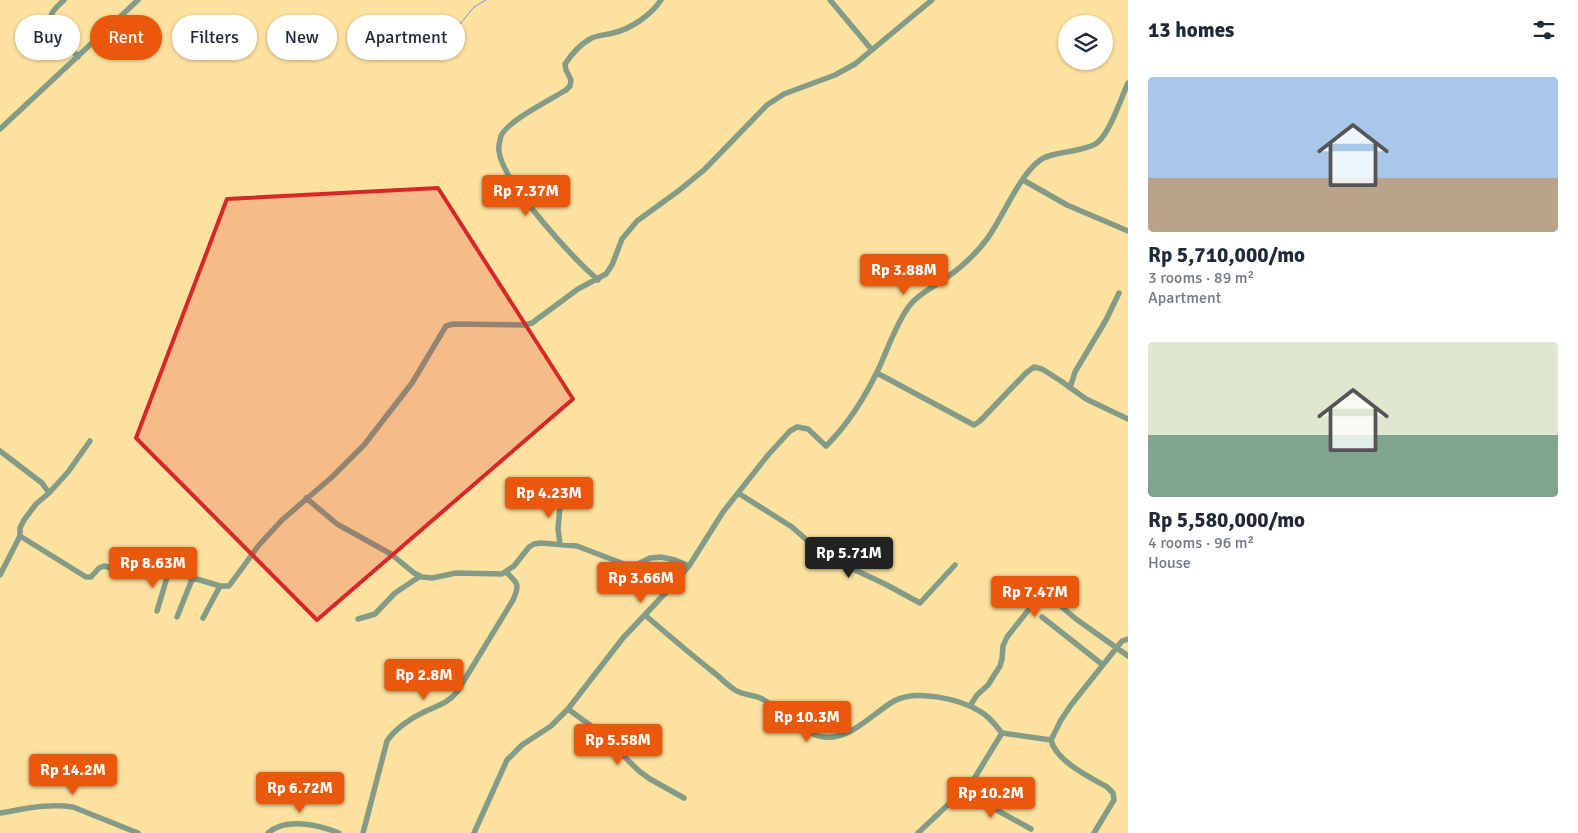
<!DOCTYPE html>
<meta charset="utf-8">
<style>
body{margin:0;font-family:Signika,sans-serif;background:#f6f6f7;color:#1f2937;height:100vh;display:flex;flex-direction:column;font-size:19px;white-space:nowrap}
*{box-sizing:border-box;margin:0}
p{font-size:16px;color:#747a83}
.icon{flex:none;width:28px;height:28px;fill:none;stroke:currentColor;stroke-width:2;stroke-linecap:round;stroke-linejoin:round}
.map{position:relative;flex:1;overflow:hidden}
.details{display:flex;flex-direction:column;background:#fff;width:450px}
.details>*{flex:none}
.guide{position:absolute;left:15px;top:15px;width:475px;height:45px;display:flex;gap:10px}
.fabs{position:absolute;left:1058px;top:15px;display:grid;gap:10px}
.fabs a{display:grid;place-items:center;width:55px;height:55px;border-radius:50%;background:#fff;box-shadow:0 1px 4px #0004;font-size:25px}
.price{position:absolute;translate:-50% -42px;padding:0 11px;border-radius:5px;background:#ea580c;color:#fff;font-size:16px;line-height:32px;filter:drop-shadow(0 1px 2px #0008)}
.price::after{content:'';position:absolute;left:50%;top:30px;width:15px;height:11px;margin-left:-8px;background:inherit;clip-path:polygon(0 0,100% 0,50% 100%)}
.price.current{background:#222;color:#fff}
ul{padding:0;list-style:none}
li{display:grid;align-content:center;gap:10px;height:265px;padding:0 20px}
li span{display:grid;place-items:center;height:155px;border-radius:5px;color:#555}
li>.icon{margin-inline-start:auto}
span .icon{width:90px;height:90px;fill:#fffc;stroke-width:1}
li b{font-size:21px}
h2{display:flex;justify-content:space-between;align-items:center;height:60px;padding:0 20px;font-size:21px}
.chip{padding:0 18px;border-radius:22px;background:#fff;box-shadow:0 1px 4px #0004;font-size:18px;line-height:45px}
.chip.current{background:#ea580c;color:#fff}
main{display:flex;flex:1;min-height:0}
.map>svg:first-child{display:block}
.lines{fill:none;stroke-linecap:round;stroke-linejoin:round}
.stream{stroke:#7a92d5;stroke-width:1}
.minor{stroke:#849c87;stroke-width:5.5}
.marked{fill:#d62828;fill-opacity:0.2;stroke:#d62828;stroke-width:4;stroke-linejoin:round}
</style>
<main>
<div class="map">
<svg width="1128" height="833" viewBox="0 0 1128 833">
<rect width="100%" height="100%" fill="#fde29f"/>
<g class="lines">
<path class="stream" d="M451 35 474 7 486 0"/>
<path class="minor" d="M64 0C60 4 52 10 51 16 50 27 71 48 78 57
M830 0 872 50
M0 129 138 0
M1023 180 1067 205 1128 231
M598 280C573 258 502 182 499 151 498 147 500 140 501 136 507 121 552 99 566 90L570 86 571 80 566 70 565 64C571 55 581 44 590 39 596 35 606 35 613 33 631 29 651 15 661 0
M877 373 974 425 980 421 1026 373 1034 367 1042 369 1061 381 1086 399 1128 419
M1070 388 1075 372 1106 320 1119 293
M0 451 42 483 49 493
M738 493 792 527 825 556 885 584 920 603 955 565
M306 498 337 524 391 554 414 573 422 577 432 578 456 573 502 574 514 566 529 547 534 544 541 543 577 546 624 564H638L650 558 661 557 675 560 689 566
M20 536 86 577H91L99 568 104 566 132 574 141 576 180 574 220 586H229L259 545 282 520 332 477 364 445 412 383 446 326 453 324 525 325 532 323 578 289 606 274 612 265 622 239 637 221 677 192 705 169 767 105 784 94 835 75 855 64 932 0
M560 544 558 529 561 495
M0 575 20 536V528L24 520 36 504 49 493 68 472 90 441
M157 611 168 574
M645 615C667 634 689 653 712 671 720 677 727 685 735 690 744 696 755 694 764 700 783 712 800 734 824 737 851 740 873 713 894 701 916 689 961 699 981 712 990 717 996 726 1002 733L1051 740
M177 617 193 577
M1042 617 1103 665
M203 618 220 586
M358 619 375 614 395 593 419 577
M970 706 977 695 988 685 1000 666 1002 659 1003 646 1007 637 1037 599 1043 594 1050 597 1076 619 1128 656
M568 709 598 731 639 771 650 779 684 798
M965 788 984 803 1031 829
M0 813C24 809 48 803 73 807L138 833
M268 833C286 817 319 825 339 833
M363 833 387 741C395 729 411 718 424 712 437 706 448 703 457 692L513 600C520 585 518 583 506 572
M474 833 507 760 522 745 551 726 568 709 623 638 671 587 689 566 723 512 768 455 790 431 797 427 808 429 826 446 830 442C849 422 866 395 878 370 887 351 897 321 910 305 919 293 934 287 946 278 962 267 975 255 987 239 1003 217 1019 176 1039 161 1048 154 1062 153 1072 151 1080 149 1090 148 1097 143 1110 133 1121 98 1128 83
M918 833 972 782 1002 733
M1094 833 1114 800 1113 793 1107 787C1089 777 1056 761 1051 740L1061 720 1071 705 1122 641 1128 639"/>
</g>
<path class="marked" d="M438 188 573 399 317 620 136 438 227 199Z"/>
</svg>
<div class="fabs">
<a><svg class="icon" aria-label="layers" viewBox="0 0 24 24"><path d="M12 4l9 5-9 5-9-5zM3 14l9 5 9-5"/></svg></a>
</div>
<b class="price" style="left:526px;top:217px">Rp 7.37M</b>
<b class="price" style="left:904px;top:296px">Rp 3.88M</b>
<b class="price" style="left:549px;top:519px">Rp 4.23M</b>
<b class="price current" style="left:849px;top:579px">Rp 5.71M</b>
<b class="price" style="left:153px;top:589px">Rp 8.63M</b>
<b class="price" style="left:641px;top:604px">Rp 3.66M</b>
<b class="price" style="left:1035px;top:618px">Rp 7.47M</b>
<b class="price" style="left:424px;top:701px">Rp 2.8M</b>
<b class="price" style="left:807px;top:743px">Rp 10.3M</b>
<b class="price" style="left:618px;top:766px">Rp 5.58M</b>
<b class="price" style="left:73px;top:796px">Rp 14.2M</b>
<b class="price" style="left:300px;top:814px">Rp 6.72M</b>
<b class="price" style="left:991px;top:819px">Rp 10.2M</b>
<div class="guide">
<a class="chip">Buy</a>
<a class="chip current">Rent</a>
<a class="chip">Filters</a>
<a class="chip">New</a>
<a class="chip">Apartment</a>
</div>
</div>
<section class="details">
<h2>13 homes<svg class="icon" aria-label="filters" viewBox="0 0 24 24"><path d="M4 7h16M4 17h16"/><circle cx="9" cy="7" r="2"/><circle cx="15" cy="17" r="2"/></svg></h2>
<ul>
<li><span style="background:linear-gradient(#a9c7e8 65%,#b9a48a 0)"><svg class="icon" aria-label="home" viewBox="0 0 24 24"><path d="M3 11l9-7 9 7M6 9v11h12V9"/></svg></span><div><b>Rp 5,710,000/mo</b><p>3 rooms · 89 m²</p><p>Apartment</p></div></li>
<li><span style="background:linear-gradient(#dfe7d0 60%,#7fa58c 0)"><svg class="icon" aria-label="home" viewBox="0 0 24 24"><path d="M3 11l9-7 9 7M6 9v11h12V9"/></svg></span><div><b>Rp 5,580,000/mo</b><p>4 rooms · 96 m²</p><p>House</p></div></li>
</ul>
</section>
</main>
